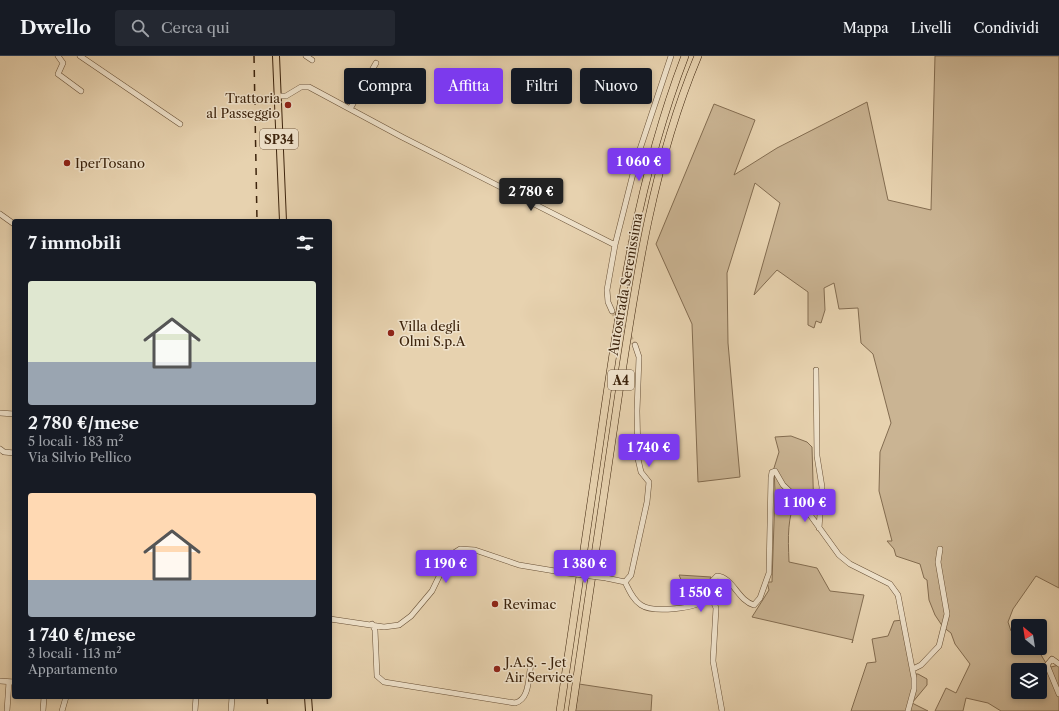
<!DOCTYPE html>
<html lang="it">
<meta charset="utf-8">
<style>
body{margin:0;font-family:"Libre Caslon Text",serif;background:#242831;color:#f1f3f6;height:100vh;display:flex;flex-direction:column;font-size:15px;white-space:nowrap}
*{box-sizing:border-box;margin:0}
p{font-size:13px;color:#9ea1a6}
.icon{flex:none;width:22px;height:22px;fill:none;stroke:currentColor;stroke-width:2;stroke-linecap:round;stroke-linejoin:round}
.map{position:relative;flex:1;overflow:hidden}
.panel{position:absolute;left:12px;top:163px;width:320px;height:480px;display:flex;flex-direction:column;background:#171b24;border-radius:4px;box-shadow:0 2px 6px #0003}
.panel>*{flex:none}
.hud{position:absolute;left:344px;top:12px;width:380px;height:36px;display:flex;gap:8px}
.needle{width:26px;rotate:330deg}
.tools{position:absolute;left:1011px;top:563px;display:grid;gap:8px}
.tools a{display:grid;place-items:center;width:36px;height:36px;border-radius:4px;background:#171b24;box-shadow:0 2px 6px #0003;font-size:20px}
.price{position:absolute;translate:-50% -34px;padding:0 9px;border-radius:4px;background:#7c3aed;color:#fff;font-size:13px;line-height:26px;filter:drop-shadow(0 1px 2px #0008)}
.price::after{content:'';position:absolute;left:50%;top:24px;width:12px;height:9px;margin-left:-6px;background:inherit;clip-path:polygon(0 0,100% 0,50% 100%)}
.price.selected{background:#222;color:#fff}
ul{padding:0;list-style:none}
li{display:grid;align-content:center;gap:8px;height:212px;padding:0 16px}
li span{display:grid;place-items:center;height:124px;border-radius:4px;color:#555}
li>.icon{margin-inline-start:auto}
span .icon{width:72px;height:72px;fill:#fffc;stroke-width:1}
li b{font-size:17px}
h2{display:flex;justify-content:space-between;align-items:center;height:48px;padding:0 16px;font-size:17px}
.tag{padding:0 14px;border-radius:4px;background:#171b24;box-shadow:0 2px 6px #0003;font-size:14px;line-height:36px}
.tag.selected{background:#7c3aed;color:#fff}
header{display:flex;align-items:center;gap:24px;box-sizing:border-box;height:56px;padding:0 20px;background:#171b24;border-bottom:1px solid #363941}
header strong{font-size:19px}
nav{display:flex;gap:22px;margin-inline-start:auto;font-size:14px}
.search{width:280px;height:36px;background:#242831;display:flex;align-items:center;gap:10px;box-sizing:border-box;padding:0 14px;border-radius:4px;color:#9ea1a6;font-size:15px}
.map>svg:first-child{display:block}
.green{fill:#cab493;stroke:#836c50;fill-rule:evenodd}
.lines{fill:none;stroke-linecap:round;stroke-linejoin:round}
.minor-tunnel{stroke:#c5af8e;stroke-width:5;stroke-dasharray:5 2.5;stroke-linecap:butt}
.minor-casing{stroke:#674f35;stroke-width:6}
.major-casing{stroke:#3c230c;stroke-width:8}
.highway-casing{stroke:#3c230c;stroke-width:8}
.minor{stroke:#efe2cb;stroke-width:5}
.major{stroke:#e7d2af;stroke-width:6}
.highway{stroke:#e7d2af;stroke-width:7}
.rail{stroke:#3c230c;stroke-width:1.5;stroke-dasharray:7 7;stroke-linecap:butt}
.minor-bridge-casing{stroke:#674f35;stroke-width:6;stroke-linecap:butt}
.minor-bridge{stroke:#efe2cb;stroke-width:5}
.poi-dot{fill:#8f2418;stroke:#efe2cb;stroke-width:1.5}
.labels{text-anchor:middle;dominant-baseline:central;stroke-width:3;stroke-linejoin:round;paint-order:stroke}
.shield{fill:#efe2cb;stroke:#725c45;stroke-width:1}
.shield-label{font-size:12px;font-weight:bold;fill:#3c230c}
.poi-label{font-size:13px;fill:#3c230c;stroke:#efe2cb;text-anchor:start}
.street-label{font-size:13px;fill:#3c230c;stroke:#efe2cb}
</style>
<header>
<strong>Dwello</strong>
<div class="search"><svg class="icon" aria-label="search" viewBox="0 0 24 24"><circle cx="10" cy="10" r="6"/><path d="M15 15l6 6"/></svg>Cerca qui</div>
<nav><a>Mappa</a><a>Livelli</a><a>Condividi</a></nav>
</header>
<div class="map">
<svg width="1059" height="655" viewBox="0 0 1059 655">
<rect width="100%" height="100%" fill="#e7d2af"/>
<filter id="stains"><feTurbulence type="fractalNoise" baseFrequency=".005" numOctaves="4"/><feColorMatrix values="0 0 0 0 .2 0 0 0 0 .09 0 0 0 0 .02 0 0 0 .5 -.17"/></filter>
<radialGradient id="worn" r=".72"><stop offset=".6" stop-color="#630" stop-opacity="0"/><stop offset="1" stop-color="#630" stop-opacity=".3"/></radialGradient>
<path class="green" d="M935 0H1059V532L1036 520 1013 553 1008 566 1011 575 1018 581V592H1037L1047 609 1051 611 1059 609V655H1001L988 647 966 642 963 655H935L946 632 956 637 970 608 955 588 951 577 943 571 935 559 929 544 927 524 924 522 920 508 896 500 894 493 887 485H892L879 435 880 396 891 367 873 298 861 287 858 252 839 253 834 227 824 232 825 254 821 267 816 265 814 272 808 269V236L777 214 754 239 780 147 755 127 727 217 728 287 740 421 698 426 692 268 656 188 714 48 755 64 734 119 777 92 867 46 888 144 931 154ZM1018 614H1040V636H1018Z
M791 380 807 386 812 391 814 459 807 448 797 439C787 464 788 479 789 506L817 512 830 535 864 539 852 587 853 584 752 561 769 534 767 526H772L775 436 774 412 779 396 775 381Z
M679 519 711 521 700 543 684 531Z
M903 564 914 618H918L927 623V629L912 647 928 655H851L867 607 876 606 872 583 888 580 894 565Z
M579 628 652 639 651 655H575Z"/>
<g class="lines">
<path class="minor-tunnel" d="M612 255 635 289"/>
<g class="minor-casing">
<path id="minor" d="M58 0 63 7 58 18 81 35
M80 0 180 68
M306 0 312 4
M277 40H286L301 31H309L402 81 615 189
M350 53 376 7
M0 158 14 168
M612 255 608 246 607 234 615 189 637 102 671 0
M816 314 817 400 822 431 819 472
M0 357 14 358
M0 393 4 396 14 397
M606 522 625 526C629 534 633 544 641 549 653 557 696 553 706 543L714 547 716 552 713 605 722 655
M625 526 631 519 647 446 649 426 641 416 638 403 637 355 639 301 635 289
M706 543 711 526 717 520C733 521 738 545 754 549L760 542 769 517 771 422 772 416 775 415 783 429 800 445 839 499 850 508 890 528 898 539 914 622V633L908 655
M330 563 384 571 399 569 411 560 432 535 449 500 460 493 475 494 519 509 567 517
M372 568 375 574 377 620 384 626 515 647C530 643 528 622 531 608
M1059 608 1052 603 1047 609 1059 638
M913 613 921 609 939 590 947 558 938 506 940 493
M0 625 14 626
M7 655 9 626
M43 655 44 641
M62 655 66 641
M195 655 196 641
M231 655 232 641"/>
</g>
<g class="major-casing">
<path id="major" d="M276 0 283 165
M308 641 309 655"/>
</g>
<g class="highway-casing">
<path id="highway" d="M560 655C572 570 586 485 598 399 618 262 635 130 685 0
M572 655C588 549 603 442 619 336 636 222 653 107 698 0"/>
</g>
<use href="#minor" class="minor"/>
<use href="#major" class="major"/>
<use href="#highway" class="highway"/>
<path class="rail" d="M254 0 257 165
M267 641 268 655"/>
<g class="minor-bridge-casing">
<path id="minor-bridge" d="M567 517 606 522"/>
</g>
<use href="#minor-bridge" class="minor-bridge"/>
</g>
<g class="poi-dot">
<circle cx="288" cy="49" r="4"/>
<circle cx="67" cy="107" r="4"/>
<circle cx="391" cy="277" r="4"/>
<circle cx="495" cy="548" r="4"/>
<circle cx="497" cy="613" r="4"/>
</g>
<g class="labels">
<g class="shield">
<rect x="260" y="73" width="38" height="20" rx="3"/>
<rect x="608" y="314" width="26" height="20" rx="3"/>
</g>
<g class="shield-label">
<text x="279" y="83">SP34</text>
<text x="621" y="324">A4</text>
</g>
<g class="poi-label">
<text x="280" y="42" text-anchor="end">Trattoria<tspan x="280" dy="15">al Passeggio</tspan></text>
<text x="75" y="107">IperTosano</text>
<text x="399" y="270">Villa degli<tspan x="399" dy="15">Olmi S.p.A</tspan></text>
<text x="503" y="548">Revimac</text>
<text x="505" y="606">J.A.S. - Jet<tspan x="505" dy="15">Air Service</tspan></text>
</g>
<g class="street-label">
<text transform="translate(625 228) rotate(-80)">Autostrada Serenissima</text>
</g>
</g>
<rect width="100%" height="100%" filter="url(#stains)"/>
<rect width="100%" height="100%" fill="url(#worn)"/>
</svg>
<div class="tools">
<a><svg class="needle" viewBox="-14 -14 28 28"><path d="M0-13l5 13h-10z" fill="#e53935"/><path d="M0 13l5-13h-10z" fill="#9ea1a6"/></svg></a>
<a><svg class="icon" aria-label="layers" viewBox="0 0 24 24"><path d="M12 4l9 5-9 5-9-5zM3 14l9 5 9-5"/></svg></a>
</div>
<b class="price" style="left:639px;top:126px">1 060 €</b>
<b class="price selected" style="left:531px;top:156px">2 780 €</b>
<b class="price" style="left:649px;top:412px">1 740 €</b>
<b class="price" style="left:805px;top:467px">1 100 €</b>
<b class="price" style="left:446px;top:528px">1 190 €</b>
<b class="price" style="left:585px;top:528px">1 380 €</b>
<b class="price" style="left:701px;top:557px">1 550 €</b>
<div class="hud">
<a class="tag">Compra</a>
<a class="tag selected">Affitta</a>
<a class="tag">Filtri</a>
<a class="tag">Nuovo</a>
</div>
<section class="panel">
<h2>7 immobili<svg class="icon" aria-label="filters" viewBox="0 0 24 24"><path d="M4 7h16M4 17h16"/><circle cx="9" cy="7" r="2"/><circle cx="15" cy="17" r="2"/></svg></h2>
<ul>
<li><span style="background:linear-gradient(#dfe7d0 65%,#9aa5b1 0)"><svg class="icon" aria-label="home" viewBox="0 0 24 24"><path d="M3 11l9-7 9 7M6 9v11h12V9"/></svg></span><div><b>2 780 €/mese</b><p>5 locali · 183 m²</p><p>Via Silvio Pellico</p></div></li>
<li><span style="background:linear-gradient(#ffd9b3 70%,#9aa5b1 0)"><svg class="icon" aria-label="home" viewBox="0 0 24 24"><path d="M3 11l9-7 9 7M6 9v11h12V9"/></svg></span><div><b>1 740 €/mese</b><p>3 locali · 113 m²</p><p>Appartamento</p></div></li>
</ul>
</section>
</div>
